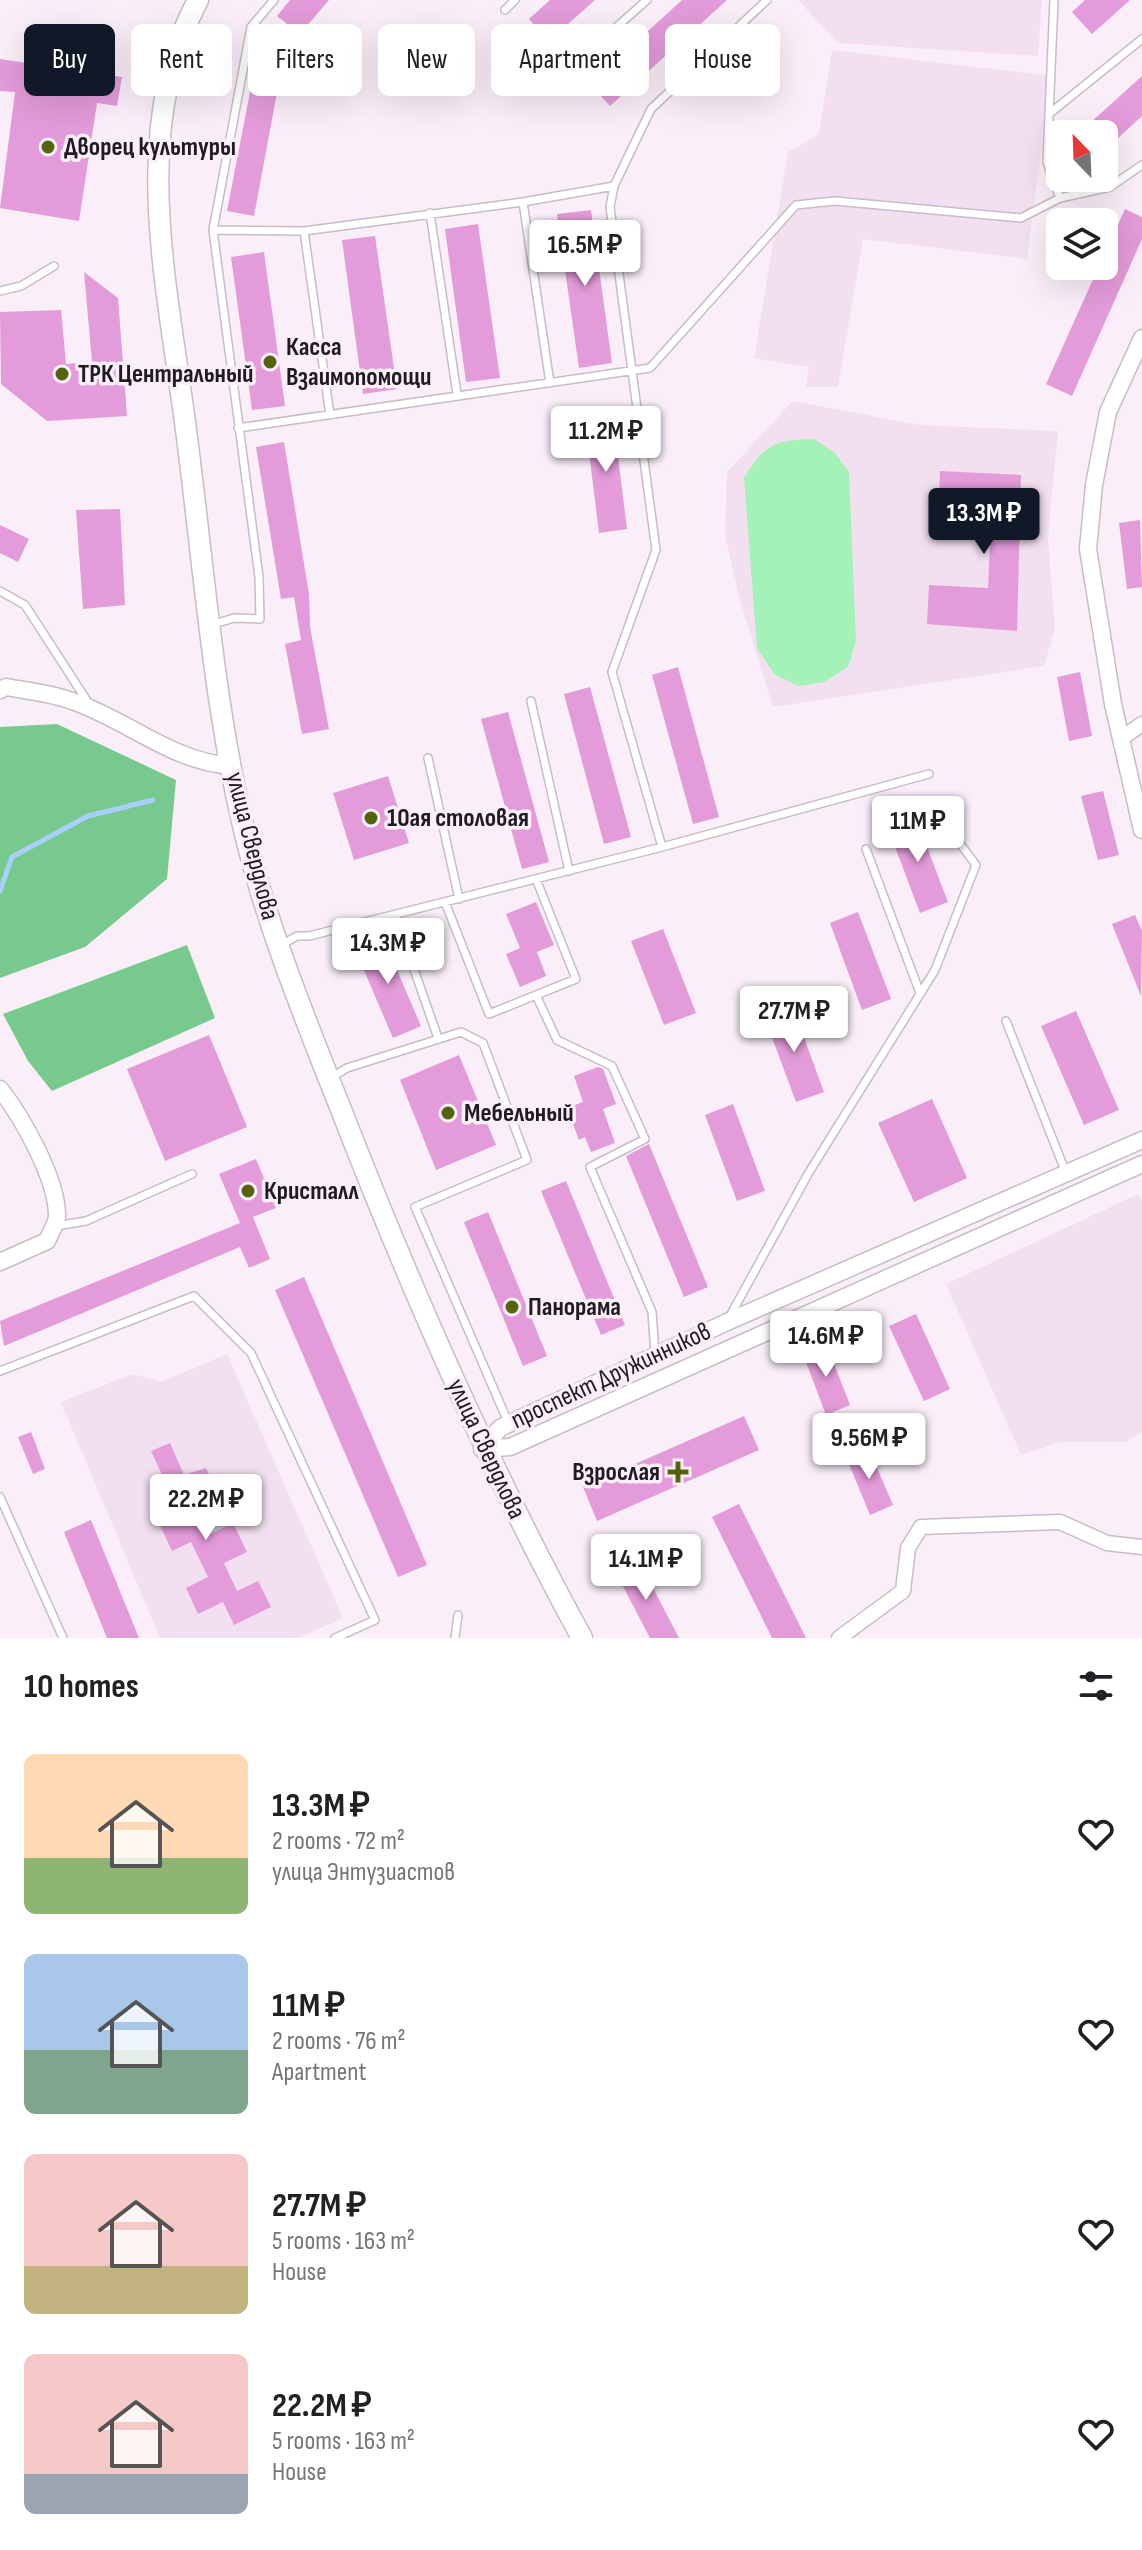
<!DOCTYPE html>
<meta charset="utf-8">
<style>
body{margin:0;font-family:"Sofia Sans Condensed",sans-serif;background:#f2f2f2;color:#202124;height:100vh;display:flex;flex-direction:column;font-size:30px;white-space:nowrap}
*{box-sizing:border-box;margin:0}
p{font-size:26px;color:#757577}
.icon{flex:none;width:44px;height:44px;fill:none;stroke:currentColor;stroke-width:2;stroke-linecap:round;stroke-linejoin:round}
.map{position:relative;height:1638px;overflow:hidden}
.side{display:flex;flex-direction:column;background:#fff;flex:1}
.side>*{flex:none}
.hud{position:absolute;left:24px;top:24px;width:1094px;height:72px;display:flex;gap:16px}
.needle{width:52px;rotate:337deg}
.buttons{position:absolute;left:1046px;top:120px;display:grid;gap:16px}
.buttons a{display:grid;place-items:center;width:72px;height:72px;border-radius:12px;background:#fff;box-shadow:0 8px 32px #0002;font-size:40px}
.price{position:absolute;translate:-50% -68px;padding:0 18px;border-radius:8px;background:#fff;color:#222;font-size:26px;line-height:52px;filter:drop-shadow(0 2px 4px #0008)}
.price::after{content:'';position:absolute;left:50%;top:48px;width:24px;height:18px;margin-left:-12px;background:inherit;clip-path:polygon(0 0,100% 0,50% 100%)}
.price.on{background:#111827;color:#fff}
ul{padding:0;list-style:none}
li{display:flex;align-items:center;gap:24px;height:200px;padding:0 24px}
li span{display:grid;place-items:center;flex:none;width:224px;height:160px;border-radius:12px;color:#555}
li>.icon{margin-inline-start:auto}
span .icon{width:96px;height:96px;fill:#fffc;stroke-width:1}
li b{font-size:34px}
h2{display:flex;justify-content:space-between;align-items:center;height:96px;padding:0 24px;font-size:34px}
.tag{padding:0 28px;border-radius:12px;background:#fff;box-shadow:0 8px 32px #0002;font-size:28px;line-height:72px}
.tag.on{background:#111827;color:#fff}
.map>svg:first-child{display:block}
.built{fill:#f2e0f0}
.green{fill:#a5f2b8}
.forest{fill:#77c98e}
.lines{fill:none;stroke-linecap:round;stroke-linejoin:round}
.stream{stroke:#a9cff8;stroke-width:5}
.building{fill:#e39bd9}
.service-casing{stroke:#c8bcc6;stroke-width:10}
.minor-casing{stroke:#c8bcc6;stroke-width:17}
.tertiary-casing{stroke:#c8bcc6;stroke-width:19}
.secondary-casing{stroke:#c8bcc6;stroke-width:23}
.service{stroke:#fff;stroke-width:7}
.minor{stroke:#fff;stroke-width:14}
.tertiary{stroke:#fff;stroke-width:16}
.secondary{stroke:#fff;stroke-width:20}
.poi-dot{fill:#53640c;stroke:#faeef9;stroke-width:3}
.labels{text-anchor:middle;dominant-baseline:central;stroke-width:7;stroke-linejoin:round;paint-order:stroke}
.poi-label{font-size:26px;font-weight:bold;fill:#1f1b1f;stroke:#faeef9;text-anchor:start}
.street-label{font-size:26px;fill:#1f1b1f;stroke:#faeef9}
</style>
<div class="map">
<svg width="1142" height="1638" viewBox="0 0 1142 1638">
<rect width="100%" height="100%" fill="#faeef9"/>
<path class="built" d="M798 0H1042L1038 56 838 43Z
M832 50 1051 76 1027 259 863 239 838 387H806L809 367 754 358 788 152 819 134Z
M793 401 919 425 1058 431 1048 538 1055 628 1044 666 773 707 739 597 725 535 727 472Z
M1138 1194 1142 1200V1432L1125 1442H1060L1021 1455 946 1284Z
M227 1354 343 1618 298 1638H160L61 1402 133 1374 161 1382Z"/>
<path class="green" d="M814 439 835 453 849 472 856 641 848 667 824 682 799 686 775 675 757 648 744 478C764 444 775 440 814 439Z"/>
<path class="forest" d="M57 724 176 780 167 879 85 947 0 978V727Z
M187 945 215 1018 52 1091 28 1061 3 1014Z"/>
<g class="lines">
<path class="stream" d="M0 891 12 857 88 816 153 800"/>
</g>
<path class="building" d="M290 0H329L300 34 277 16Z
M550 0H595L549 41 529 19Z
M682 0H727L610 106 590 84Z
M1085 0H1130L1092 34 1072 12Z
M0 59 122 77 117 106 97 103 79 221 0 208 15 92 0 91Z
M256 61 282 66 254 216 227 211Z
M1142 76V116L1104 151V134H1078Z
M1125 209 1142 217V239L1072 396 1046 384 1099 266H1104V255Z
M591 210 612 363 579 368 557 214Z
M478 224 500 378 466 382 445 229Z
M375 236 397 389 363 394 342 240Z
M264 252 285 406 252 410 231 257Z
M84 272 118 298 127 416 47 421 1 384 0 312 61 310 66 364 92 362Z
M613 416 627 529 599 533 585 420Z
M284 442 309 594 310 627 329 729 302 734 285 644 301 640 294 597 281 599 256 447Z
M940 471 1021 475 1017 631 927 624 929 585 988 588 992 501 939 500Z
M120 509 125 605 83 609 76 510Z
M1140 520 1142 587 1127 589 1119 523Z
M0 525 29 539 18 562 0 553Z
M678 667 719 817 693 824 652 675Z
M1080 672 1092 736 1069 741 1057 677Z
M590 687 631 837 604 844 564 694Z
M508 712 549 862 522 869 481 719Z
M388 776 409 843 354 860 333 793Z
M1103 791 1119 855 1098 860 1081 796Z
M915 816 948 902 920 913 887 826Z
M536 902 554 945 537 952 546 976 520 987 506 954 520 948 506 914Z
M858 912 891 999 862 1010 830 923Z
M1135 915 1142 931 1141 996 1112 924Z
M663 929 696 1013 664 1025 631 941Z
M382 935 421 1026 393 1038 354 947Z
M792 1005 824 1092 796 1102 764 1016Z
M1076 1011 1119 1110 1084 1125 1041 1026Z
M209 1035 247 1127 165 1161 127 1069Z
M459 1055 496 1145 436 1170 400 1080Z
M598 1067 603 1069 616 1104 603 1109 615 1143 591 1152 585 1137 579 1140 567 1108 583 1102 574 1076Z
M932 1099 967 1178 914 1202 878 1123Z
M733 1104 765 1191 737 1201 705 1115Z
M649 1144 708 1287 684 1297 626 1156Z
M256 1159 276 1208 253 1217 270 1259 249 1268 240 1247 4 1346 0 1321 240 1223 219 1174Z
M566 1181 625 1325 601 1335 541 1191Z
M488 1212 547 1356 523 1366 464 1222Z
M304 1277 427 1565 398 1577 275 1290Z
M916 1314 950 1389 924 1401 889 1326Z
M826 1343 850 1405 826 1415 802 1352Z
M744 1416 759 1450 597 1521 583 1487Z
M31 1432 45 1469 33 1474 18 1437Z
M170 1443 184 1475 206 1468 219 1495 196 1506 210 1534 233 1523 247 1552 224 1563 237 1591 258 1581 271 1607 234 1625 223 1602 198 1614 186 1588 208 1577 191 1542 172 1551 159 1523 180 1513 151 1451Z
M868 1447 893 1505 870 1515 846 1457Z
M739 1504 806 1638H772L712 1517Z
M91 1520 139 1638H107L64 1532Z
M639 1561 679 1638H650L616 1573Z"/>
<g class="lines">
<g class="service-casing">
<path id="service" d="M1054 0 1047 162 1060 198
M505 10 515 0
M612 31 647 0
M1049 114 1142 39
M523 202 550 383
M430 213 457 394
M213 230 304 231 523 202 614 186
M304 231 330 415
M0 291 21 286 54 266
M238 428 650 368 796 205 835 201 1021 218 1060 198 1110 187 1142 165
M0 591 25 605 89 704
M211 625 234 618 260 619 259 577 213 230 251 27 274 0
M531 701 569 871
M428 758 459 899
M662 847 612 672 656 550 610 207 614 186 651 109 767 0
M866 849 920 993
M445 902 489 1014 576 979 536 879
M395 915 438 1038
M281 945 297 936H309L662 847 929 774
M536 995 557 1040 612 1066 645 1139 590 1167 652 1312 655 1354
M1006 1021 1066 1173
M331 1078 347 1068 461 1032 483 1043 527 1160 415 1207 508 1422
M56 1226 86 1221 192 1174
M730 1316 808 1174 935 970 976 865 928 801
M0 1371 194 1296 251 1353 375 1620 335 1638
M0 1497 63 1638
M455 1638 458 1615"/>
</g>
<g class="minor-casing">
<path id="minor" d="M1122 738 1142 724
M839 1638 903 1591 908 1548 921 1527 1060 1522 1107 1543 1142 1547"/>
</g>
<g class="tertiary-casing">
<path id="tertiary" d="M1142 338 1108 412 1094 485 1088 549 1113 704 1142 830
M0 690 6 687C27 691 52 693 72 701 128 720 170 761 231 766
M0 1089C22 1117 58 1180 57 1217 56 1224 50 1234 47 1241L0 1262
M482 1449 500 1428 727 1322 1142 1140
M482 1449 510 1447 1142 1164"/>
</g>
<g class="secondary-casing">
<path id="secondary" d="M198 0C130 127 166 280 184 415 203 554 212 698 245 834 268 929 306 1021 342 1112 412 1292 489 1468 582 1638"/>
</g>
<use href="#service" class="service"/>
<use href="#minor" class="minor"/>
<use href="#tertiary" class="tertiary"/>
<use href="#secondary" class="secondary"/>
</g>
<g class="poi-dot">
<circle cx="48" cy="147" r="8"/>
<circle cx="270" cy="362" r="8"/>
<circle cx="62" cy="374" r="8"/>
<circle cx="371" cy="818" r="8"/>
<circle cx="448" cy="1113" r="8"/>
<circle cx="248" cy="1191" r="8"/>
<circle cx="512" cy="1307" r="8"/>
<path d="M674 1460h8v8h8v8h-8v8h-8v-8h-8v-8h8z"/>
</g>
<g class="labels">
<g class="poi-label">
<text x="64" y="147">Дворец культуры</text>
<text x="286" y="347">Касса<tspan x="286" dy="30">Взаимопомощи</tspan></text>
<text x="78" y="374">ТРК Центральный</text>
<text x="387" y="818">10ая столовая</text>
<text x="464" y="1113">Мебельный</text>
<text x="264" y="1191">Кристалл</text>
<text x="528" y="1307">Панорама</text>
<text x="660" y="1472" text-anchor="end">Взрослая</text>
</g>
<g class="street-label">
<text transform="translate(252 846) rotate(76)">улица Свердлова</text>
<text transform="translate(611 1376) rotate(-25)">проспект Дружинников</text>
<text transform="translate(486 1449) rotate(65)">улица Свердлова</text>
</g>
</g>
</svg>
<div class="buttons">
<a><svg class="needle" viewBox="-14 -14 28 28"><path d="M0-13l5 13h-10z" fill="#e53935"/><path d="M0 13l5-13h-10z" fill="#757577"/></svg></a>
<a><svg class="icon" aria-label="layers" viewBox="0 0 24 24"><path d="M12 4l9 5-9 5-9-5zM3 14l9 5 9-5"/></svg></a>
</div>
<b class="price" style="left:585px;top:288px">16.5M ₽</b>
<b class="price" style="left:606px;top:474px">11.2M ₽</b>
<b class="price on" style="left:984px;top:556px">13.3M ₽</b>
<b class="price" style="left:918px;top:864px">11M ₽</b>
<b class="price" style="left:388px;top:986px">14.3M ₽</b>
<b class="price" style="left:794px;top:1054px">27.7M ₽</b>
<b class="price" style="left:826px;top:1379px">14.6M ₽</b>
<b class="price" style="left:869px;top:1481px">9.56M ₽</b>
<b class="price" style="left:206px;top:1542px">22.2M ₽</b>
<b class="price" style="left:646px;top:1602px">14.1M ₽</b>
<div class="hud">
<a class="tag on">Buy</a>
<a class="tag">Rent</a>
<a class="tag">Filters</a>
<a class="tag">New</a>
<a class="tag">Apartment</a>
<a class="tag">House</a>
</div>
</div>
<section class="side">
<h2>10 homes<svg class="icon" aria-label="filters" viewBox="0 0 24 24"><path d="M4 7h16M4 17h16"/><circle cx="9" cy="7" r="2"/><circle cx="15" cy="17" r="2"/></svg></h2>
<ul>
<li><span style="background:linear-gradient(#ffd9b3 65%,#8fb573 0)"><svg class="icon" aria-label="home" viewBox="0 0 24 24"><path d="M3 11l9-7 9 7M6 9v11h12V9"/></svg></span><div><b>13.3M ₽</b><p>2 rooms · 72 m²</p><p>улица Энтузиастов</p></div><svg class="icon" aria-label="heart" viewBox="0 0 24 24"><path d="M12 20l-8-8c-3-5 5-10 8-4 3-6 11-1 8 4z"/></svg></li>
<li><span style="background:linear-gradient(#a9c7e8 60%,#7fa58c 0)"><svg class="icon" aria-label="home" viewBox="0 0 24 24"><path d="M3 11l9-7 9 7M6 9v11h12V9"/></svg></span><div><b>11M ₽</b><p>2 rooms · 76 m²</p><p>Apartment</p></div><svg class="icon" aria-label="heart" viewBox="0 0 24 24"><path d="M12 20l-8-8c-3-5 5-10 8-4 3-6 11-1 8 4z"/></svg></li>
<li><span style="background:linear-gradient(#f6c9c9 70%,#c2b280 0)"><svg class="icon" aria-label="home" viewBox="0 0 24 24"><path d="M3 11l9-7 9 7M6 9v11h12V9"/></svg></span><div><b>27.7M ₽</b><p>5 rooms · 163 m²</p><p>House</p></div><svg class="icon" aria-label="heart" viewBox="0 0 24 24"><path d="M12 20l-8-8c-3-5 5-10 8-4 3-6 11-1 8 4z"/></svg></li>
<li><span style="background:linear-gradient(#f6c9c9 75%,#9aa5b1 0)"><svg class="icon" aria-label="home" viewBox="0 0 24 24"><path d="M3 11l9-7 9 7M6 9v11h12V9"/></svg></span><div><b>22.2M ₽</b><p>5 rooms · 163 m²</p><p>House</p></div><svg class="icon" aria-label="heart" viewBox="0 0 24 24"><path d="M12 20l-8-8c-3-5 5-10 8-4 3-6 11-1 8 4z"/></svg></li>
</ul>
</section>
